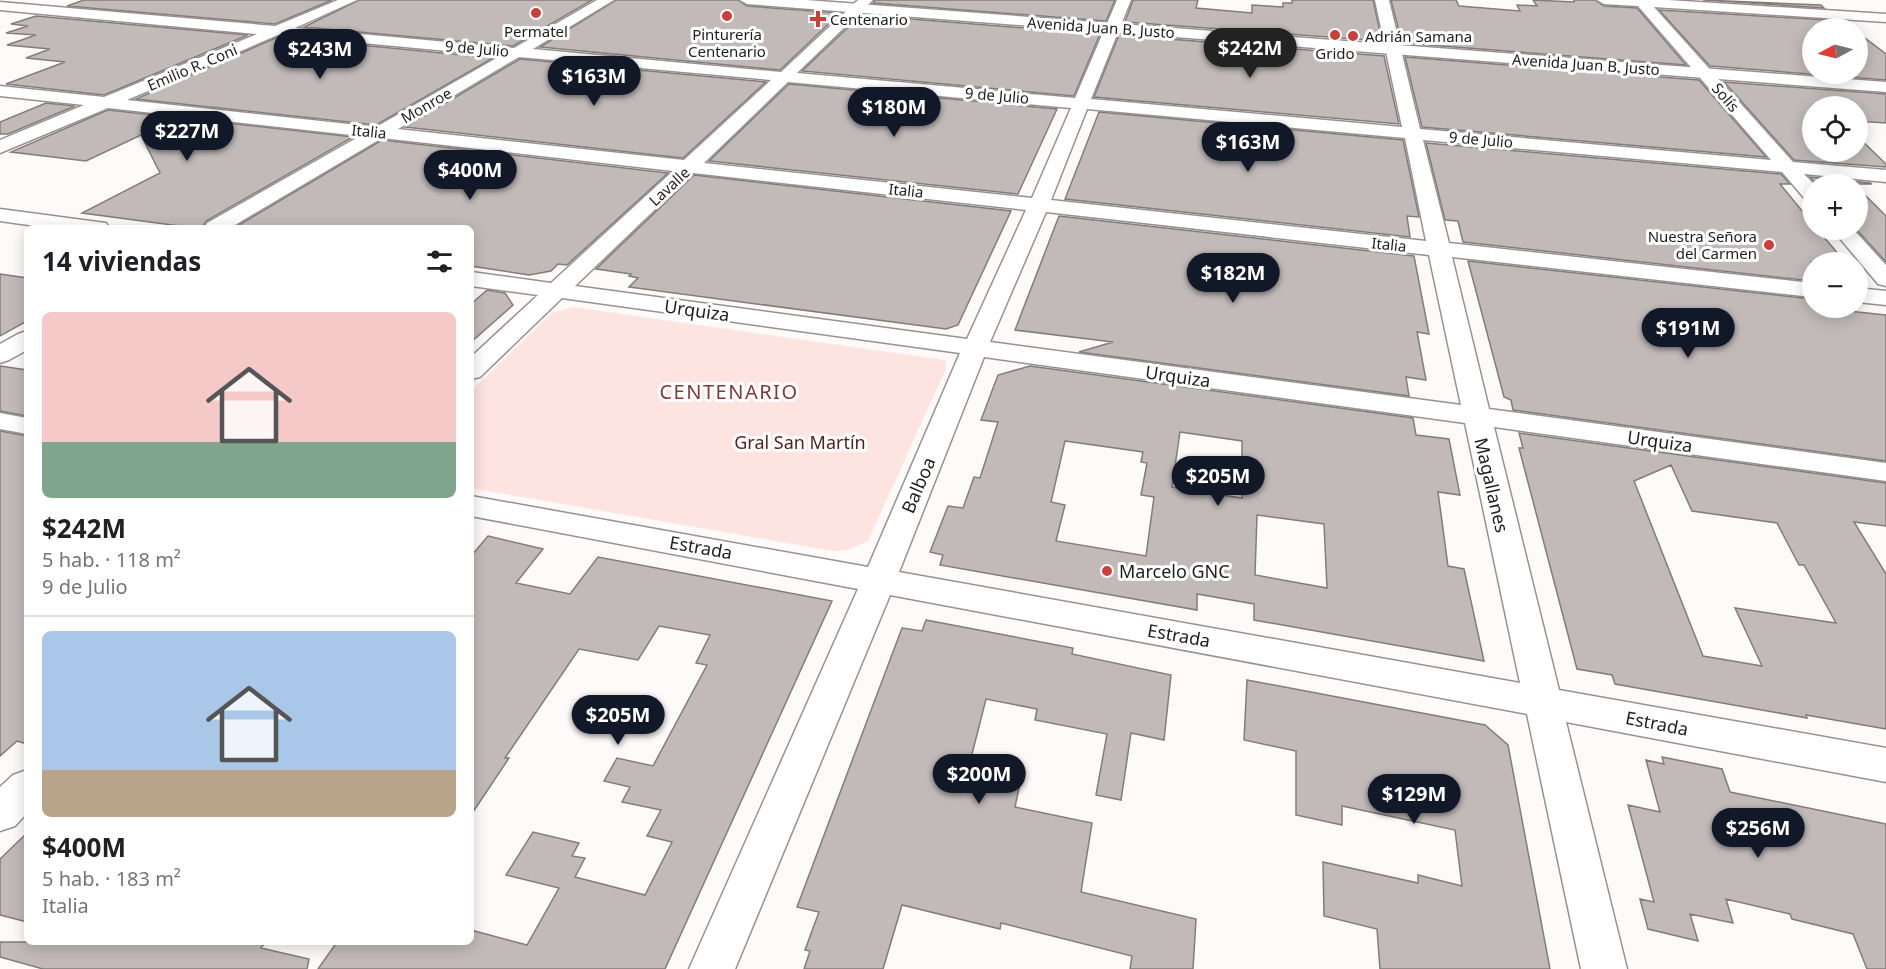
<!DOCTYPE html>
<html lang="es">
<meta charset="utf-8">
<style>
body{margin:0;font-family:"Noto Sans",sans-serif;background:#f2f2f2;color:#202124;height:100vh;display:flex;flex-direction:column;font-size:22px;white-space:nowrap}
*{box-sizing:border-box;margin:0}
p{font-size:20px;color:#757577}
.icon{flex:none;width:33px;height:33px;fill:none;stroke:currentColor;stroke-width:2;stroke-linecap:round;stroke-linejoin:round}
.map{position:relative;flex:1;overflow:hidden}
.drawer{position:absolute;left:24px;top:225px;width:450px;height:720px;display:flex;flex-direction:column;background:#fff;border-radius:9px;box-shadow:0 3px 15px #0003}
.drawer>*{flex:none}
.needle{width:39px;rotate:263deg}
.tools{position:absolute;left:1802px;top:18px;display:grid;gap:12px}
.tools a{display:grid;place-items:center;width:66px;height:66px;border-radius:50%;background:#fff;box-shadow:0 3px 15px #0003;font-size:30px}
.price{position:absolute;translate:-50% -51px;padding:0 14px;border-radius:21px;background:#111827;color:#fff;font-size:20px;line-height:39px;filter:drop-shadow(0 2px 3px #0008)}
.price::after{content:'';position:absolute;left:50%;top:36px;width:18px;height:14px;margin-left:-9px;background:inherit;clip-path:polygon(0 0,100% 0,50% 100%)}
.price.active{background:#222;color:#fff}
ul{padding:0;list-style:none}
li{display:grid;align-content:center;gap:12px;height:318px;padding:0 18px}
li+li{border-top:2px solid #e0e0e0}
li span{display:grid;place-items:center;height:186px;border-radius:9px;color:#555}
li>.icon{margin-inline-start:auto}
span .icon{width:108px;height:108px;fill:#fffc;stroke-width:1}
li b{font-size:26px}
h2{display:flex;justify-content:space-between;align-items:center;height:72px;padding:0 18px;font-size:26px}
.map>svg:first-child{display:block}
.green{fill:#fee4e1}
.building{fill:#c1bab9;stroke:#827c7b;stroke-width:1.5;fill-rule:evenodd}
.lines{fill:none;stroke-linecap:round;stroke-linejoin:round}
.street-casing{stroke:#989190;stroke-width:3}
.secondary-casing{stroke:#989190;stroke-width:3}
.street{fill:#fff;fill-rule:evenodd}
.secondary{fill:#fff;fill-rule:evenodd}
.poi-dot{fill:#cc3e3a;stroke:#fff;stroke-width:2}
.labels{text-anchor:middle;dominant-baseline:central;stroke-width:6;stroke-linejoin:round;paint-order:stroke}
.far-poi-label{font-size:15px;fill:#1f1d1c;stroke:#fff}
.far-street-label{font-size:15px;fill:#1f1d1c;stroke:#fff}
.street-label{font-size:18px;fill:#1f1d1c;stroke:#fff}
.park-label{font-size:18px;fill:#511f1c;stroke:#fff}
.poi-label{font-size:18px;fill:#1f1d1c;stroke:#fff;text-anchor:start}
.neighbourhood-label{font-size:20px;letter-spacing:1.5px;fill:#813a35;stroke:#fff}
</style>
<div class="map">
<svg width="1886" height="969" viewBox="0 0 1886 969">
<rect width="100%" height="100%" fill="#fefaf9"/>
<path class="green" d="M573 307 945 360 946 369 868 541 847 550 833 551 471 488V391L552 313Z"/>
<path class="building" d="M84 0H332L275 24 67 6Z
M359 0H592L513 46 304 27Z
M616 0H738L747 6 840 13 780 70 540 47Z
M875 0H1115L1106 21 873 3Z
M1133 0H1198L1196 8 1252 13V5L1283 7V3H1292V0H1373L1382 41 1125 22Z
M1391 0H1456L1459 6 1520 11 1517 5 1537 6 1533 0 1574 2V0H1595L1604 6 1637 8 1686 65 1402 43Z
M1703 0 1821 5 1824 8Z
M1659 10 1843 21 1852 28H1812V74H1857V32L1886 54V80L1710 66Z
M861 15 1100 34 1074 96 802 71Z
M36 16 248 35 104 95 6 84 65 62 26 58 50 49 7 45 36 35 6 33 28 26 11 24Z
M1119 35 1384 56 1399 124 1094 97Z
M278 37 493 58 376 125 136 99Z
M1405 57 1699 80 1766 157 1422 127Z
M520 59 766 82 683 158 405 127Z
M1724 82 1886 94V123L1857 121V106H1812V152H1857V136L1886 164V167L1794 160Z
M789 84 1057 109 1018 194 709 161Z
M46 103 75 106 8 134H0V122Z
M108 110 353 137 206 221 202 228H195L82 213 160 173 141 135 86 161 11 152Z
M1099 112 1403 140 1419 217 1407 216 1410 237 1065 199Z
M382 140 668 173 567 265 558 264 551 271 529 275 471 266V228H234Z
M1426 143 1781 174 1790 184H1780L1812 223V230H1818L1845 262H1811L1812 281 1463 242 1458 221 1445 220Z
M694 175 1011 211 958 325 946 329 629 287 638 278 629 276 631 274 596 269Z
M1810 177 1870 183 1872 184H1816Z
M1857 187 1886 216V262L1857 230Z
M1059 216 1414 256 1429 334 1417 332 1426 380 1406 377 1409 396 1079 352 1113 342 1015 330Z
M1468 261 1812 299V308H1845L1848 311 1886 315V461L1513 410 1511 400 1504 397Z
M0 274 27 278V321L0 336Z
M487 290 505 293 513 305 471 342V304Z
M0 366 27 370V416L0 411Z
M1030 366 1413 418 1416 435 1449 439 1460 495 1438 492 1448 566 1464 569 1484 661 1254 620V604L1197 594V610L940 565 943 555 930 552 948 506 963 508 974 477 980 478 998 422 981 420 998 375ZM1180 432 1242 441V498L1172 487ZM1065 441 1143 452 1141 462 1147 463 1141 495 1154 497 1146 556 1056 541 1065 505 1051 502ZM1257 515 1324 524 1327 588 1255 575Z
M0 431 27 436V744L17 741 0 756Z
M1519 433 1886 483V526L1854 522 1886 574V729L1806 715 1807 718 1615 684 1612 675 1577 669 1519 448H1523ZM1671 465 1692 511 1777 523 1799 565H1804L1836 623 1735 608 1762 666 1703 656 1634 481Z
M488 536 543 549 516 583 570 594 598 557 832 601 665 969H318L337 942H471V930L527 945 559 888 506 875 533 832 579 843 572 856 585 858 575 877 645 895 672 842 647 836 661 810 622 802 630 787 604 781 617 758 653 766 707 665 696 663 710 635 659 626 638 660 579 649 505 758H509L471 815V556Z
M926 620 1073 648 1072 654 1171 675 1164 740 1131 733 1121 800 1096 795 1107 734 1035 720 1037 709 986 699 971 758 1023 769 1015 807 1092 823 1081 892 1196 919 1193 969H1130L1132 956 1001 923 1000 929 902 905 883 969H804L810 951 805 950 819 912 797 907 902 628 922 631Z
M1247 680 1485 725 1508 745 1550 969H1380L1377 929 1324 916 1323 862 1418 883V875L1462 886 1455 830 1342 806V825L1296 815V751L1244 740Z
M1662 757 1722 769 1730 792 1886 824V969H1867L1853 934 1792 919 1790 914 1726 899 1733 923 1690 914 1698 941 1648 929 1640 899 1654 902 1628 805 1660 812 1646 760 1664 764Z
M27 833V922L0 915V859Z
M0 942H266L261 948 309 959 307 969H43L0 957Z"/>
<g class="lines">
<g class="street-casing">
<path id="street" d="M338 0H357L295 28 514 48 597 0H614L533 49 781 72 858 0H873L797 73 1075 98 1117 0H1131L1091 99 1402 127 1375 0H1389L1420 129 1771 160 1638 6 1604 4 1597 0H1668L1886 14V22L1654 7 1793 162 1886 170V182L1804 174 1814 184 1812 201 1805 199 1782 172 1423 140 1449 243 1812 283V297L1452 257 1489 409 1886 463V481L1494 427 1559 690 1886 748V782L1566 722 1627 969H1581L1527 714 890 595 735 969H689L858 589 471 516V496L868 567 960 353 562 298 480 377 471 379V357L538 295 471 286V272L551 283 673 171 382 138 230 228H204L207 223 360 136 108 108 0 153V140L84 105 0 96V86L104 97 257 34 0 10V2L275 26ZM278 35 500 56 376 127 127 100ZM519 57 771 80 684 160 398 129ZM788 82 1071 108 1032 198 704 163ZM1087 109 1405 138 1426 241 1051 200ZM693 173 1026 210 967 339 575 286ZM1046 212 1429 255 1461 405 990 342ZM984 357 1465 423 1520 683 899 572Z
M0 209 98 222 106 223 109 228H50L0 221Z
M1833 230H1854L1886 265V286L1878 284Z
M1857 288 1886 291V305L1857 302Z
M27 331V350L9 360 0 363V344L18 334Z
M0 413 27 418V434L0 429Z
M27 770V813L15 826 0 831V787L13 775Z"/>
</g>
<g class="secondary-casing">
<path id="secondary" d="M740 0H806L1886 82V92L747 4Z"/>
</g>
<use href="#street" class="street"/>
<use href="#secondary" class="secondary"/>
</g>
<g class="poi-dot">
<circle cx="536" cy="13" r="6"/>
<circle cx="727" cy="16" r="6"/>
<path d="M815 10h6v6h6v6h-6v6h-6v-6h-6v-6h6z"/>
<circle cx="1335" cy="35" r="6"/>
<circle cx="1353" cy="36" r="6"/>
<circle cx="1769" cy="245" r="6"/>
<circle cx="1107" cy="571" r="6"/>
</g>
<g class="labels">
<g class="far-poi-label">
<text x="830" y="19" text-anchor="start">Centenario</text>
<text x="536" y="31">Permatel</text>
<text x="727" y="34">Pinturería<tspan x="727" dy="17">Centenario</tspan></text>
<text x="1365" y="36" text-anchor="start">Adrián Samana</text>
<text x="1335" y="53">Grido</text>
<text x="1757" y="236" text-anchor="end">Nuestra Señora<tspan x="1757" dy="17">del Carmen</tspan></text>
</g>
<g class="far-street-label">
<text transform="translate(1101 27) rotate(4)">Avenida Juan B. Justo</text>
<text transform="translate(477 48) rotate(5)">9 de Julio</text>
<text transform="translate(1586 64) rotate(4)">Avenida Juan B. Justo</text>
<text transform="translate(192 67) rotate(-23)">Emilio R. Coni</text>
<text transform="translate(997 95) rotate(5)">9 de Julio</text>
<text transform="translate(1726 97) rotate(49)">Solís</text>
<text transform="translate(426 105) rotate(-30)">Monroe</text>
<text transform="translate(369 131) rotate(6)">Italia</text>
<text transform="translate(1481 139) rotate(5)">9 de Julio</text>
<text transform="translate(669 186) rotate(-43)">Lavalle</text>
<text transform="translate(906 190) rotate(6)">Italia</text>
<text transform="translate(1389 244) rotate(6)">Italia</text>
</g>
<g class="street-label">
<text transform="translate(697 310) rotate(8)">Urquiza</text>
<text transform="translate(1178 376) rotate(8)">Urquiza</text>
<text transform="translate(1660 441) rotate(8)">Urquiza</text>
<text transform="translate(918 485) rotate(-67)">Balboa</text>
<text transform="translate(1492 485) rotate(77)">Magallanes</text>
<text transform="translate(701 547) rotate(10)">Estrada</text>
<text transform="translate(1179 635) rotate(10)">Estrada</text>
<text transform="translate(1657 723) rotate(11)">Estrada</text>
</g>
<g class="park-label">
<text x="800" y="442">Gral San Martín</text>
</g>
<g class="poi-label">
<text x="1119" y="571">Marcelo GNC</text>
</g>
<g class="neighbourhood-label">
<text x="729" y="391">CENTENARIO</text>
</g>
</g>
</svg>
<div class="tools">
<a><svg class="needle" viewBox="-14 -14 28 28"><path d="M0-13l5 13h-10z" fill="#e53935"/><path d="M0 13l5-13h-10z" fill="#757577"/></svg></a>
<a><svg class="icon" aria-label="locate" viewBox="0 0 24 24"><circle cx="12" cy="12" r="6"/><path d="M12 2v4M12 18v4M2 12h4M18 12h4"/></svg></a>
<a>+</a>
<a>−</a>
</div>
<b class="price active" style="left:1250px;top:79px">$242M</b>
<b class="price" style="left:320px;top:80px">$243M</b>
<b class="price" style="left:594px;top:107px">$163M</b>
<b class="price" style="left:894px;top:138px">$180M</b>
<b class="price" style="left:187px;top:162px">$227M</b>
<b class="price" style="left:1248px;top:173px">$163M</b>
<b class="price" style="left:470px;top:201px">$400M</b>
<b class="price" style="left:1233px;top:304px">$182M</b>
<b class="price" style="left:1688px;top:359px">$191M</b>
<b class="price" style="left:1218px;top:507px">$205M</b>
<b class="price" style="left:618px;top:746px">$205M</b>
<b class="price" style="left:979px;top:805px">$200M</b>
<b class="price" style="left:1414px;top:825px">$129M</b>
<b class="price" style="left:1758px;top:859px">$256M</b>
<section class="drawer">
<h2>14 viviendas<svg class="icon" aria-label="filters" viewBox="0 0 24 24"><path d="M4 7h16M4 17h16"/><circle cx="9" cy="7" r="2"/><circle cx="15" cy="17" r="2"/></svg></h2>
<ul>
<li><span style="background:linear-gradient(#f6c9c9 70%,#7fa58c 0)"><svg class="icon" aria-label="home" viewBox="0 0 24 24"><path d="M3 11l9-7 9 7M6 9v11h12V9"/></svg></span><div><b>$242M</b><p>5 hab. · 118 m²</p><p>9 de Julio</p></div></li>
<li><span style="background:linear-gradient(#a9c7e8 75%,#b9a48a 0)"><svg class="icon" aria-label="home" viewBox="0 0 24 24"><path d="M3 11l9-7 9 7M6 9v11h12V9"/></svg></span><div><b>$400M</b><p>5 hab. · 183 m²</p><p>Italia</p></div></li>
</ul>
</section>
</div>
